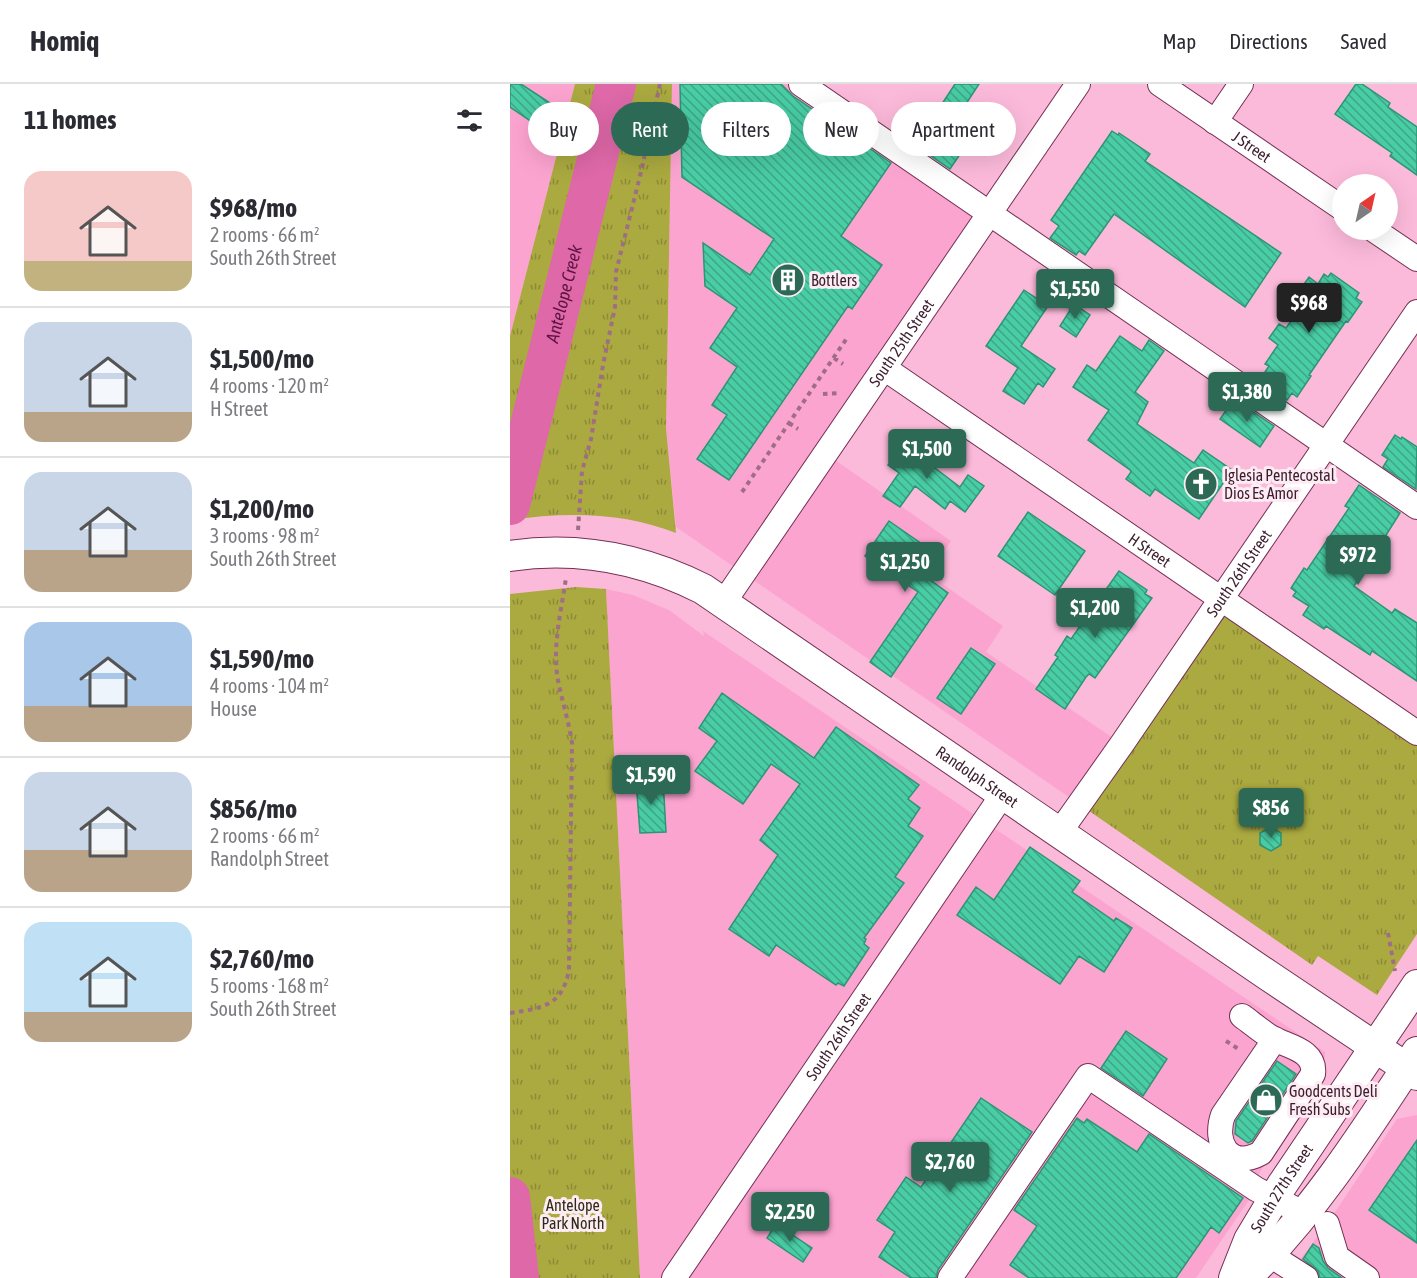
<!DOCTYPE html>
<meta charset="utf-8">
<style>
body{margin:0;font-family:"Asap Condensed",sans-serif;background:#f7f7f7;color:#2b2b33;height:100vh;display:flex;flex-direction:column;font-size:22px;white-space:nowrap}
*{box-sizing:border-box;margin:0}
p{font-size:20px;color:#7c7c81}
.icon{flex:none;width:33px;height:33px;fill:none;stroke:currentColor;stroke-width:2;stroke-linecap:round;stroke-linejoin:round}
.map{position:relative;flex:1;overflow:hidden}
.details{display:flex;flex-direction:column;background:#fff;width:510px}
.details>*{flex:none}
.guide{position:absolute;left:18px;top:18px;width:570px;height:54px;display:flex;gap:12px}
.needle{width:39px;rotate:34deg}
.controls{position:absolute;left:822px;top:90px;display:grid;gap:12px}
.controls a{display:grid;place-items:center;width:66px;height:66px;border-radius:50%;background:#fff;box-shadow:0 6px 24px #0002;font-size:30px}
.price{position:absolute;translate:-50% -51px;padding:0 14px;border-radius:6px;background:#2d6a56;color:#fff;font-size:20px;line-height:39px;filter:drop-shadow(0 2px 3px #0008)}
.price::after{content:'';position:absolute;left:50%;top:36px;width:18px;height:14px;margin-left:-9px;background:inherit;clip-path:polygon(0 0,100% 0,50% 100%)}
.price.selected{background:#222;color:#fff}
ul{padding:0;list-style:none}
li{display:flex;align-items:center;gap:18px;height:150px;padding:0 24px}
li+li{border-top:2px solid #e1e1e2}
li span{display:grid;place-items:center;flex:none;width:168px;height:120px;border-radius:18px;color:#555}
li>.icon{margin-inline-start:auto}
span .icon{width:72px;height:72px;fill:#fffc;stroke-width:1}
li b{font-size:26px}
h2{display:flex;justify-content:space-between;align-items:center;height:72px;padding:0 24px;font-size:26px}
.tag{padding:0 21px;border-radius:27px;background:#fff;box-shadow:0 6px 24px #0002;font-size:21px;line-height:54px}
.tag.selected{background:#2d6a56;color:#fff}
header{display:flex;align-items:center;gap:36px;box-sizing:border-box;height:84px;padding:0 30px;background:#fff;border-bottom:2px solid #e1e1e2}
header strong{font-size:28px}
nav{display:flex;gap:33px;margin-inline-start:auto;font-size:21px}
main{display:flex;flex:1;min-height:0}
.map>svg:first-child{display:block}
.built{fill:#fca4d0}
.grass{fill:url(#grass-tufts)}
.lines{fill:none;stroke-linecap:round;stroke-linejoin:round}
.river{stroke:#de68a8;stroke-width:40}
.building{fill:url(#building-back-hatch);stroke:#2b9575;stroke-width:1.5}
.minor-casing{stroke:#743055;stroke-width:26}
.major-casing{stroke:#743055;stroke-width:32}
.path{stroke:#9f6e86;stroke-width:4;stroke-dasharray:4.5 4.5;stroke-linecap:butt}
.minor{stroke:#fff;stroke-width:24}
.major{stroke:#fff;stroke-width:30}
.labels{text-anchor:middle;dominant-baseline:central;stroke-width:6;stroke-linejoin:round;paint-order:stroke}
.street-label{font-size:16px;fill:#3c1d2d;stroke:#fdecf3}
.poi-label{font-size:16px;fill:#3c1d2d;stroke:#fdecf3;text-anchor:start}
.park-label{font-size:16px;fill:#2c2c14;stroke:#fdecf3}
.water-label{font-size:18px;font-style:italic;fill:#5e1440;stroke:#fdecf3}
</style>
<header>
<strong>Homiq</strong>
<nav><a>Map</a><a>Directions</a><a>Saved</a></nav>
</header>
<main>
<section class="details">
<h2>11 homes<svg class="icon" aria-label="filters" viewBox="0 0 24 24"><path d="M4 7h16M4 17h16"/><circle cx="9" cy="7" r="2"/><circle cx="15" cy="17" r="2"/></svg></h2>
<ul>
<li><span style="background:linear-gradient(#f6c9c9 75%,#c2b280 0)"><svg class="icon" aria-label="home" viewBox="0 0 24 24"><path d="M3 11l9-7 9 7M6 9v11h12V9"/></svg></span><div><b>$968/mo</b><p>2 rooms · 66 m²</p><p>South 26th Street</p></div></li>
<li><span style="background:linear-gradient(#c9d6e8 75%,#b9a48a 0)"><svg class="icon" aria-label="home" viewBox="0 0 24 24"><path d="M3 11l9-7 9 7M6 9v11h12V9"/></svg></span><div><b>$1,500/mo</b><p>4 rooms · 120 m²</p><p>H Street</p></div></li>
<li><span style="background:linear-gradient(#c9d6e8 65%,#b9a48a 0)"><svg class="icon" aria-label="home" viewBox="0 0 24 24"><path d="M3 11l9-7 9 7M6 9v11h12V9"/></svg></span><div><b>$1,200/mo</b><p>3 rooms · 98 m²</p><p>South 26th Street</p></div></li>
<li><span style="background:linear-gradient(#a9c7e8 70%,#b9a48a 0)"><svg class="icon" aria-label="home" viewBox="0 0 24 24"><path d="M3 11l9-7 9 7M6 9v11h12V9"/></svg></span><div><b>$1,590/mo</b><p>4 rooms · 104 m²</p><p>House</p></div></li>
<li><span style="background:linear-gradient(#c9d6e8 65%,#b9a48a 0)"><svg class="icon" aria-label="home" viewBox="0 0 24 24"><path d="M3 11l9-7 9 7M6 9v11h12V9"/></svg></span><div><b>$856/mo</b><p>2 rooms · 66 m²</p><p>Randolph Street</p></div></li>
<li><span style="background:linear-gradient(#bfe0f5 75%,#b9a48a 0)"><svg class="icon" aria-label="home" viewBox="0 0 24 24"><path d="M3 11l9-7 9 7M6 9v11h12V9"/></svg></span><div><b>$2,760/mo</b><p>5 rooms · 168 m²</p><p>South 26th Street</p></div></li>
</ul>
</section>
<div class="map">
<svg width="907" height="1194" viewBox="0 0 907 1194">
<defs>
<pattern id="grass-tufts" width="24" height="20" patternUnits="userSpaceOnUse" patternTransform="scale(1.5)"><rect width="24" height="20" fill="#abaa40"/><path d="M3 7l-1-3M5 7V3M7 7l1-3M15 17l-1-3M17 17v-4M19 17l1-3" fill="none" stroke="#8c8a36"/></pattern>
<pattern id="building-back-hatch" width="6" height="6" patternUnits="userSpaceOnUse" patternTransform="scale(1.5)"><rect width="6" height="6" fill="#49cda4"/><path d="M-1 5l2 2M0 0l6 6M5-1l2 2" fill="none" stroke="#3ea686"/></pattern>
</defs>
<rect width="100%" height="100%" fill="#fcbada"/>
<path class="built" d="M0 0H65L0 252Z
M162 0H291L479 130 315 369 441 457 418 490 493 542 476 568 612 660 569 720 166 443 156 344Z
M96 505 123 511 159 526 194 552 193 547 815 968 814 992 750 1088 741 1113 686 1194H130Z
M907 1031V1194H776L817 1140 887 1035Z"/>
<path class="grass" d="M65 0H162L156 344 166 449C112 428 56 428 0 436V252Z
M66 503 96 505 130 1194H0V510Z
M711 516 907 649V850L867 911 808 872 802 881 569 720Z"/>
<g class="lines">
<g class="river">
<path id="s1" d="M0 421 106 0"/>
<path d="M0 1113 9 1194"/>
</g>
</g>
<path class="building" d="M0 0H11L40 19 25 40 0 23Z
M170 0H271L283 12 381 79 331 152 372 181 342 225 338 222 219 396 187 375 217 331 202 321 227 283 200 264 227 224 195 202 193 159 240 191 264 155 172 93Z
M445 0H469L437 49 455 63 440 85 405 61Z
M846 0H852L880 19 878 23 907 43V91L880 72 882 69 825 30Z
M602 47 608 51 609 49 640 70 635 77 771 169 735 223 604 130 575 171 569 167 566 171 540 154 549 142 541 136Z
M821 189 849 209 846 214 852 218 838 238 836 237 799 291 801 292 787 313 782 309 777 316 749 297 759 282 755 280 768 261 759 254 769 240 776 244 796 216 787 210 799 193 808 200 814 190 818 193Z
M514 206 538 222 511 262 545 285 533 303 528 299 514 320 493 307 508 284 476 262Z
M564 220 580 231 566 253 550 242Z
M610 252 632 267 639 256 654 267 625 308 638 318 627 340 684 379 693 366 722 386 689 435 645 405 640 412 616 395 621 388 620 386 578 356 599 326 563 303 577 281 586 287Z
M724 315 764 342 750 363 710 335Z
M885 351 891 355 892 353 907 363 906 405 873 383 878 375 872 371Z
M397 354 418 369 413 375 450 403 458 391 474 402 455 428 440 417 435 425 405 402 390 423 373 412 389 389 378 381Z
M849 401 890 429 844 502 882 529 885 525 907 539V597L862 567 860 571 816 542 814 545 793 531 799 522 783 512 786 508 781 504 794 484 797 486 839 424 835 422Z
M518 428 575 467 545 511 488 472Z
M379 437 422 467 408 487 438 509 381 593 360 578 408 508 355 472Z
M609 487 637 506 635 510 642 514 585 594 579 590 576 593 555 625 526 605 548 573 545 571 557 552 561 555Z
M461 564 485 580 451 630 427 614Z
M212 609 304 674 326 643 409 701 398 715 410 724 398 742 413 752 385 793 394 799 354 854 356 855 354 860 359 864 334 902 328 899 326 901 266 861 259 872 219 845 268 771 250 756 290 700 261 680 233 720 185 687 207 657 189 644Z
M153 695 156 748 130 749 126 697Z
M761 743 771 749V761L761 767 750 761V749Z
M520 763 570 797 562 808 604 837 606 834 622 844 594 888 569 872 550 900 447 831 466 803 484 816Z
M616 947 657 975 633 1012 591 984Z
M767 977 786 990 742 1057 738 1059 725 1050 726 1037Z
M471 1014 522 1048 428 1186 426 1194H401L369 1173 385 1148 367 1136 396 1093 411 1103Z
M567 1034 574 1039 577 1035 627 1068 639 1050 733 1114 709 1149 701 1143 666 1194H519L500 1181 527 1142 504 1126Z
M907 1056V1159L859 1126Z
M266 1140 302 1164 293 1178 257 1154Z
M803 1160 809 1164 813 1177 818 1184 832 1194H810L808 1187 793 1175Z"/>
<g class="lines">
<g class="minor-casing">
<g id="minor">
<path d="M291 0 907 423"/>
<path id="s2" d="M650 0 832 124"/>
<path d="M705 38 731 0"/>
<path d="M864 146 907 175"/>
<path id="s3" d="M374 284 907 649"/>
<path id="s4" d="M214 518 568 0"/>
<path id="s5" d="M549 749 612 660 907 228"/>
<path d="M732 932C743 940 753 949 764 955 780 963 806 967 803 990L751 1069C720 1086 703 1060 713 1031L765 955"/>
<path d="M817 1140 827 1173 857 1194"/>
<path d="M760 1171 796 1194"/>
<path id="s6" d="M164 1194 493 710"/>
<path d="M440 1194 578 992 746 1105 795 1130"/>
</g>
</g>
<g class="major-casing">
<g id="major">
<path id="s7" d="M0 472C67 462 133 475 193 505L759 892 907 991"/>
<path id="s8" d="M724 1194 739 1156 772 1101 907 901"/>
<path d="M736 1194C803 1129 856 1046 907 968"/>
</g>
</g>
<path class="path" d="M324 274 333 280
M313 310 330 309
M279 339 288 345
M232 408 337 254
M68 446 72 387 81 355 93 281 105 223 106 188 131 88 150 0
M878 849 885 887
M0 929C33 924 52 922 59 886L62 659C59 639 53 620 49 601 41 566 51 529 56 494
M716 957 730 966"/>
<use href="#minor" class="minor"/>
<use href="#major" class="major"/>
</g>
<defs>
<g id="building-disc" transform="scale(1.725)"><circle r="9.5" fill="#2d6a56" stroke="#fdecf3"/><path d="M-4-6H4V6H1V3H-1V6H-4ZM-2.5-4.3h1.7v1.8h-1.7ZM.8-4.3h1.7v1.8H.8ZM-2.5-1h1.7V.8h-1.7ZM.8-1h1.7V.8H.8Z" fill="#fff"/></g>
<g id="church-disc" transform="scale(1.725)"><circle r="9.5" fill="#2d6a56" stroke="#fdecf3"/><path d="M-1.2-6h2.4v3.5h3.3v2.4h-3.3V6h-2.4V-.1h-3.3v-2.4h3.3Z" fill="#fff"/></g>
<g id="shop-disc" transform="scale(1.725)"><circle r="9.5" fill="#2d6a56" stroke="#fdecf3"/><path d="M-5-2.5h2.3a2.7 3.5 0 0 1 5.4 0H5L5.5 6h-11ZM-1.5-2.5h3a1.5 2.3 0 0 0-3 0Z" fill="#fff"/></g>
</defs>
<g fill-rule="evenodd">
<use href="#building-disc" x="278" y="196"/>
<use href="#church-disc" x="691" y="400"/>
<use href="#shop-disc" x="756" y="1016"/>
</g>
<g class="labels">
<g class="street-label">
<text stroke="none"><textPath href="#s2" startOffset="111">J Street</textPath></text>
<text stroke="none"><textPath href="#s4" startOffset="314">South 25th Street</textPath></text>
<text stroke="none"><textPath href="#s3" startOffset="322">H Street</textPath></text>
<text stroke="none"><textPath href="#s5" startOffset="316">South 26th Street</textPath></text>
<text stroke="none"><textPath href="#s7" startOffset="531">Randolph Street</textPath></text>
<text stroke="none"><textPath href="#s6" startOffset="292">South 26th Street</textPath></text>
<text stroke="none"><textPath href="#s8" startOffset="102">South 27th Street</textPath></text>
</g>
<g class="poi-label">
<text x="301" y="196">Bottlers</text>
<text x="714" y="391">Iglesia Pentecostal<tspan x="714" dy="18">Dios Es Amor</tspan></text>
<text x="779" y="1007">Goodcents Deli<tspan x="779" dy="18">Fresh Subs</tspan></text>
</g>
<g class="park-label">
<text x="63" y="1121">Antelope<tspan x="63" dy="18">Park North</tspan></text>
</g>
<g class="water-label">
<text stroke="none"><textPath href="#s1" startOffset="218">Antelope Creek</textPath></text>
</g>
</g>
</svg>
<div class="controls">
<a><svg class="needle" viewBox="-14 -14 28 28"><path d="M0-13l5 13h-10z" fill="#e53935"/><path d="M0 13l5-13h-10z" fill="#7c7c81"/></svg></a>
</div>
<b class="price" style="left:565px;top:236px">$1,550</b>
<b class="price selected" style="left:799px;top:250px">$968</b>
<b class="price" style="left:737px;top:339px">$1,380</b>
<b class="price" style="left:417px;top:396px">$1,500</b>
<b class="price" style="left:848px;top:502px">$972</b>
<b class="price" style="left:395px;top:509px">$1,250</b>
<b class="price" style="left:585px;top:555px">$1,200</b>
<b class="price" style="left:141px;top:722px">$1,590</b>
<b class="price" style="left:761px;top:755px">$856</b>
<b class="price" style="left:440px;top:1109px">$2,760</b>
<b class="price" style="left:280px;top:1159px">$2,250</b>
<div class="guide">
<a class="tag">Buy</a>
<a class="tag selected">Rent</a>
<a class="tag">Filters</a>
<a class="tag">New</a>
<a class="tag">Apartment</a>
</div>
</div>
</main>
